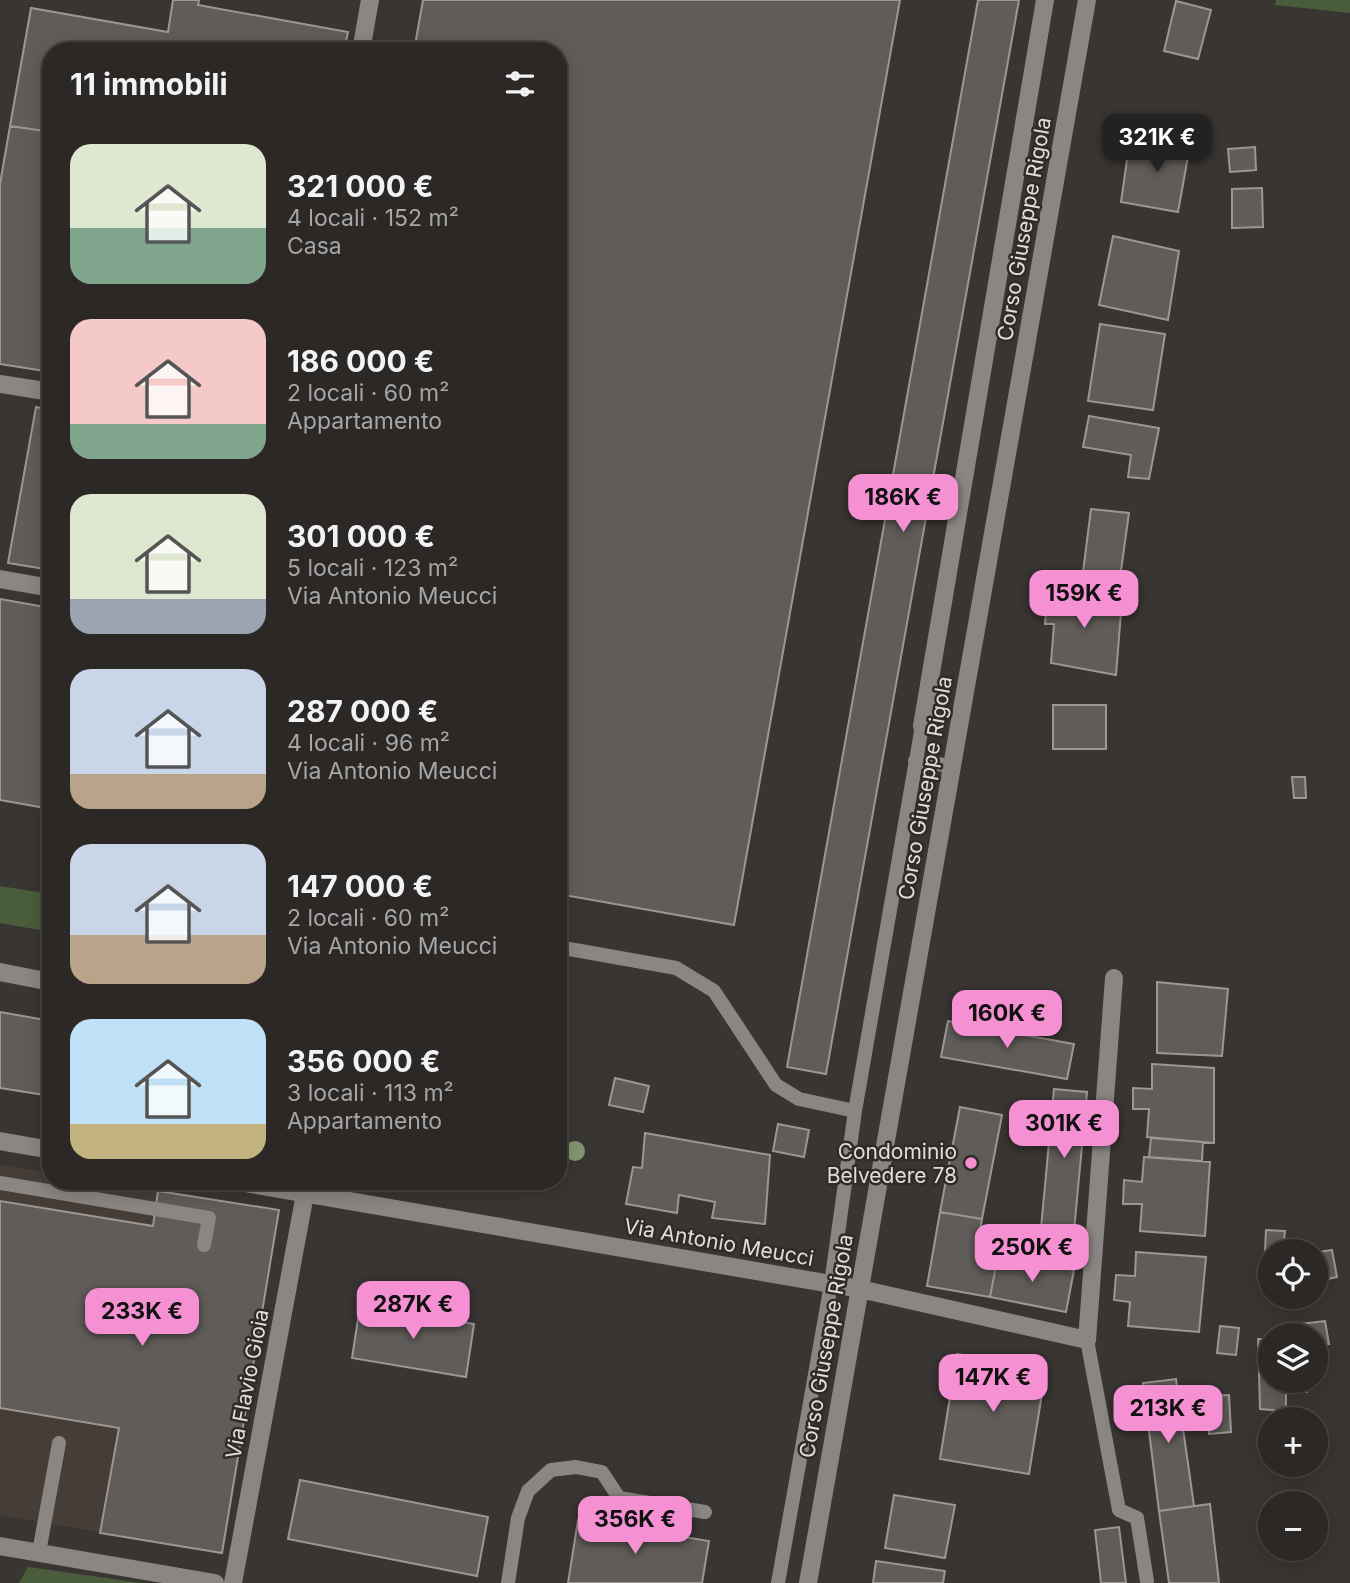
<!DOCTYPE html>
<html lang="it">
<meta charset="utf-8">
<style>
body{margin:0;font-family:Inter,sans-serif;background:#373432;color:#f1f3f6;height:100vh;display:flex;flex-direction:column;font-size:26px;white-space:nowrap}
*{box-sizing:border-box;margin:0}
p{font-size:23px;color:#a6a6a7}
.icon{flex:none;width:38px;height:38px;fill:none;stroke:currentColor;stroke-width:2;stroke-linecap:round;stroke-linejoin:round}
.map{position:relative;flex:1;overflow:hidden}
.sheet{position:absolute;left:42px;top:42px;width:525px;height:1148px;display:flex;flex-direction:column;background:#2b2826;border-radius:28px;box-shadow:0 4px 18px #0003,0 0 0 2px #474443}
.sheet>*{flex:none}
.controls{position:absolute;left:1258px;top:1239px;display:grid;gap:14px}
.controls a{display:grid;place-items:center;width:70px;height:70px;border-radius:50%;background:#2b2826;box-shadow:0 4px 18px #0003,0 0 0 2px #474443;font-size:35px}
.price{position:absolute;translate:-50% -60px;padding:0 16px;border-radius:14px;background:#f591d2;color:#111;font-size:23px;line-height:46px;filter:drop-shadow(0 2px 4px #0008)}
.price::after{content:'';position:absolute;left:50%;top:42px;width:21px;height:16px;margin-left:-10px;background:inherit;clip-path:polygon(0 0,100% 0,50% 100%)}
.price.active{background:#222;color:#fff}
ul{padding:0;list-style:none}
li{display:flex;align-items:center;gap:21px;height:175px;padding:0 28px}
li span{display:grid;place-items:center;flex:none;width:196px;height:140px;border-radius:21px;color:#555}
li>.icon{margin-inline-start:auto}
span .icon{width:84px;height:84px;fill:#fffc;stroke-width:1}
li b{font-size:30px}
h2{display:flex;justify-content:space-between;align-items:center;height:84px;padding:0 28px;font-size:30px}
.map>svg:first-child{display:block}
.built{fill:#463d37}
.green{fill:#495d3c}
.building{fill:#5f5c59;stroke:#9b9794;stroke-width:2}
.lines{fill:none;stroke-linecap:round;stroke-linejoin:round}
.lane{stroke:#8a8684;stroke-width:14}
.street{stroke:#8a8684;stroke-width:18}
.tree{fill:#829672}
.poi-dot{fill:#f591d2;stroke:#2e2b29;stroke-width:2.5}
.labels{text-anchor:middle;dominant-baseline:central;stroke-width:5;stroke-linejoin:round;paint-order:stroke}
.street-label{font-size:21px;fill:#e0dedc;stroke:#2e2b29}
.poi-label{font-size:21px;fill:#e0dedc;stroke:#2e2b29;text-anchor:end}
</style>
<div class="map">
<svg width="1350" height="1583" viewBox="0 0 1350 1583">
<rect width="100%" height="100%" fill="#393533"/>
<path class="built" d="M0 1165 51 1173V1181H99L248 1206 229 1500 222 1553 0 1515Z"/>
<path class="green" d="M1276 0H1350V13L1275 5Z
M0 886 51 894V932L0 923Z
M28 1567 142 1583H19Z"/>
<path class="building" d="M173 0H199L198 5 348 32 344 51H51V132L10 126 31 8 168 32Z
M423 0H900L734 925 558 894V51H414Z
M978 0H1019L826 1074 787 1067Z
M1176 1 1211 10 1198 59 1164 51Z
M10 126 51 132V372L0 364V184Z
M1152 135 1191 140 1178 212 1121 202 1129 146 1150 150Z
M1255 147 1256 170 1230 172 1228 149Z
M1262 188 1263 227 1232 228V189Z
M1113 236 1179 251 1168 320 1099 305Z
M1100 324 1165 334 1153 410 1088 401Z
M36 407 51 410V570L8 563Z
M1089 416 1159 428 1149 479 1128 477 1131 455 1083 447Z
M1091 509 1129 513 1119 585 1082 580Z
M1048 588 1122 600 1116 675 1051 663 1054 624H1045Z
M0 599 51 608V809L0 800Z
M1053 705H1106V749H1053Z
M1292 777H1305L1306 798H1294Z
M1157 982 1228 989 1222 1056 1157 1053Z
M0 1012 51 1021V1096L0 1088Z
M948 1021 1074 1044 1067 1079 941 1057Z
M1152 1064 1214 1068V1143L1147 1137 1149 1109H1133V1088L1152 1089Z
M615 1078 649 1086 643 1112 609 1105Z
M1054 1089 1087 1092 1074 1231 1041 1228Z
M960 1107 1002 1115 982 1219 940 1212Z
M778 1124 809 1130 804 1157 773 1151Z
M645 1133 770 1155 765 1224 712 1218 715 1202 679 1195 677 1213 626 1204 633 1167 642 1168Z
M1151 1138 1203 1142 1202 1161 1149 1157Z
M1144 1157 1210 1162 1205 1236 1140 1231 1142 1204H1123L1124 1180 1142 1182Z
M158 1191 279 1210 222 1553 100 1533 119 1428 0 1408V1201L153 1226Z
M940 1212 982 1219 976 1252 998 1256 990 1297 927 1286Z
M1266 1230 1285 1231 1283 1251H1265Z
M1332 1250 1337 1277 1323 1280 1318 1252Z
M1136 1252 1206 1257 1199 1332 1128 1326 1130 1302 1114 1300 1116 1275 1135 1276Z
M998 1256 1074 1270 1066 1312 990 1297Z
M360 1306 474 1324 466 1377 352 1358Z
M1325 1321 1329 1344 1316 1345V1335H1292L1291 1325Z
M1220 1326 1239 1328 1236 1355 1217 1353Z
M1258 1339H1270V1381H1286V1411L1260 1409Z
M957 1354 1046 1369 1029 1474 940 1459Z
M1176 1379 1194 1506 1159 1511 1143 1383Z
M1292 1381H1309L1307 1392 1291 1391Z
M1229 1395 1231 1432 1209 1434 1207 1396Z
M300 1480 488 1517 477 1576 288 1539Z
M894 1495 955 1505 945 1558 885 1548Z
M1210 1504 1219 1583H1169L1159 1511Z
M578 1520 709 1541 702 1583H568Z
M1119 1527 1126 1583H1101L1095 1530Z
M876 1561 945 1571 943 1583H873Z"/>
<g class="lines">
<path class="lane" d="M915 761 952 766
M558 947 676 968 714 991 776 1085 799 1099 855 1111
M0 1183 209 1218 204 1245
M1087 1340 1119 1510 1137 1518 1147 1581
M39 1552 59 1443
M508 1583 518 1518 528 1491 551 1470 576 1467 602 1472 619 1498 705 1512
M778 1583 831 1284 855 1111 922 726"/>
<path class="street" d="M361 51 370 0
M0 384 51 392
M0 579 51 588
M922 726 1045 0
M0 972 51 982
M0 1141 51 1150
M233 1181 860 1289 1087 1340 1114 978
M0 1546 215 1583
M233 1583 305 1194
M808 1583 1087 0"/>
</g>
<circle class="tree" cx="575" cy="1151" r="10"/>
<circle class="poi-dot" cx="971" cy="1163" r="7"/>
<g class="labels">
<g class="street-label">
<text transform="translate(1024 229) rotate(-80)">Corso Giuseppe Rigola</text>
<text transform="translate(925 788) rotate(-80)">Corso Giuseppe Rigola</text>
<text transform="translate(719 1242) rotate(10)">Via Antonio Meucci</text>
<text transform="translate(826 1346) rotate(-80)">Corso Giuseppe Rigola</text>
<text transform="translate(247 1384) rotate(-79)">Via Flavio Gioia</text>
</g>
<g class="poi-label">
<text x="957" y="1151">Condominio<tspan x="957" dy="24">Belvedere 78</tspan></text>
</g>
</g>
</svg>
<div class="controls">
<a><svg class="icon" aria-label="locate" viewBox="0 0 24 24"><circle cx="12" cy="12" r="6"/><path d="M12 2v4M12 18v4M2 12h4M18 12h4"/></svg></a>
<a><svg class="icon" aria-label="layers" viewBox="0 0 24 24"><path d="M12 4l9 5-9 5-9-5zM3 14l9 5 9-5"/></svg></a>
<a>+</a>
<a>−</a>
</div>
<b class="price active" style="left:1157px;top:174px">321K €</b>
<b class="price" style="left:903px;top:534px">186K €</b>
<b class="price" style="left:1084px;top:630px">159K €</b>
<b class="price" style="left:1007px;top:1050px">160K €</b>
<b class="price" style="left:1064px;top:1160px">301K €</b>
<b class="price" style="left:1032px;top:1284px">250K €</b>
<b class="price" style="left:413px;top:1341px">287K €</b>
<b class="price" style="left:142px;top:1348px">233K €</b>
<b class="price" style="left:993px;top:1414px">147K €</b>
<b class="price" style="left:1168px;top:1445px">213K €</b>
<b class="price" style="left:635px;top:1556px">356K €</b>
<section class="sheet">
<h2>11 immobili<svg class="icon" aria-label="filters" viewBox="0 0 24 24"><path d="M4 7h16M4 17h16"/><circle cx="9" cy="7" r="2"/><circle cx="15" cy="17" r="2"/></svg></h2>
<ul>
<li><span style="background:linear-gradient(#dfe7d0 60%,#7fa58c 0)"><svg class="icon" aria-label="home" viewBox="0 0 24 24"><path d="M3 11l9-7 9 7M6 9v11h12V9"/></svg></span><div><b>321 000 €</b><p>4 locali · 152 m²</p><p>Casa</p></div></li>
<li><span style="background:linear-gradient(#f6c9c9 75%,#7fa58c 0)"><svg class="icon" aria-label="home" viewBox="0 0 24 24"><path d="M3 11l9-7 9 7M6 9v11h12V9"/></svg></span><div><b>186 000 €</b><p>2 locali · 60 m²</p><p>Appartamento</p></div></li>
<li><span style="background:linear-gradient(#dfe7d0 75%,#9aa5b1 0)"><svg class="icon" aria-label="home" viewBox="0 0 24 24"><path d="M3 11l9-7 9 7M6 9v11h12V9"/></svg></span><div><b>301 000 €</b><p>5 locali · 123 m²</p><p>Via Antonio Meucci</p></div></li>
<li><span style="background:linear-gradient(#c9d6e8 75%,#b9a48a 0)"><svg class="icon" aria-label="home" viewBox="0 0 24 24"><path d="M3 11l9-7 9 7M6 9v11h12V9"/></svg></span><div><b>287 000 €</b><p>4 locali · 96 m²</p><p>Via Antonio Meucci</p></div></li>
<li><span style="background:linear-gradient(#c9d6e8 65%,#b9a48a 0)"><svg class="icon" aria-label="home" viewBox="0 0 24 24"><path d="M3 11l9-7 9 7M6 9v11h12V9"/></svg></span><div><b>147 000 €</b><p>2 locali · 60 m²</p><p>Via Antonio Meucci</p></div></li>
<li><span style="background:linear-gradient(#bfe0f5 75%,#c2b280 0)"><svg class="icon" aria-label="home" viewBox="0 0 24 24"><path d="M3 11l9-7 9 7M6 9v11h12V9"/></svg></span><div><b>356 000 €</b><p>3 locali · 113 m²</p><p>Appartamento</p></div></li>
</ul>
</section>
</div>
